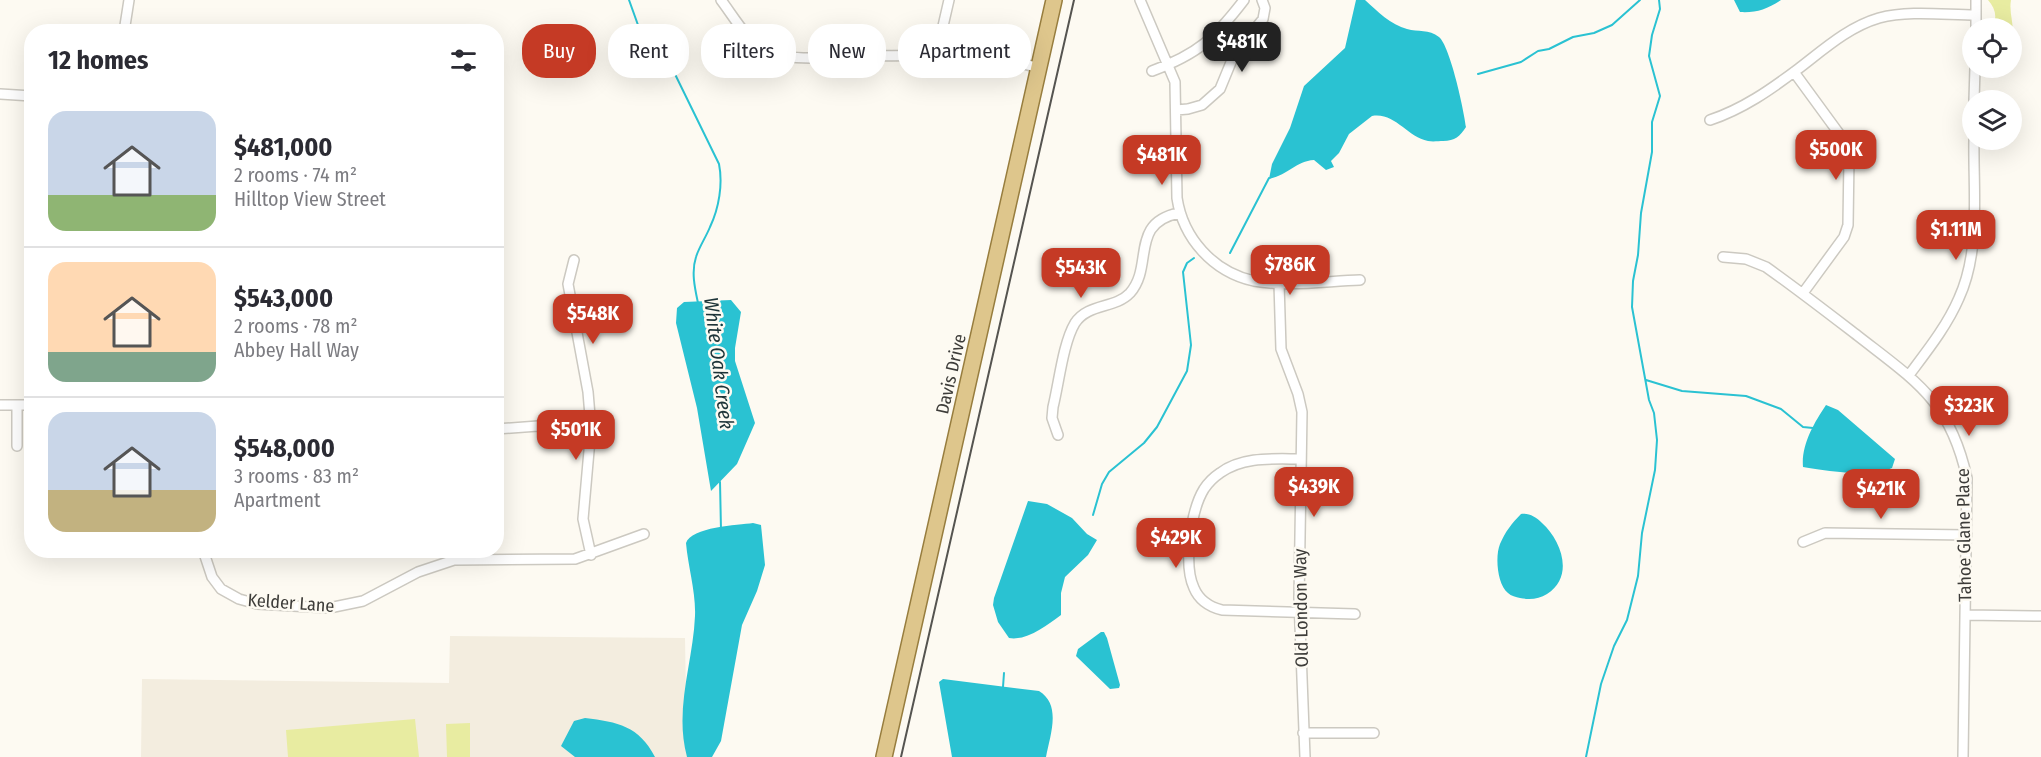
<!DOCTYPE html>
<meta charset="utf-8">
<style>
body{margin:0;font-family:"Fira Sans Condensed",sans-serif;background:#f2f2f3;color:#2b2b33;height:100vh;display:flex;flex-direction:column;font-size:22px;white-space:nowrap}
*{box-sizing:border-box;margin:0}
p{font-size:20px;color:#7c7c81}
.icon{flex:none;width:33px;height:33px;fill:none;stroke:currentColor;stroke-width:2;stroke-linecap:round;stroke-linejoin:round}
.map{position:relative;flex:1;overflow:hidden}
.drawer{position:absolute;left:24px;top:24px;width:480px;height:534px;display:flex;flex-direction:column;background:#fff;border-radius:24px;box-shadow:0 6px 24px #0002}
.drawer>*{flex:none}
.hud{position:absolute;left:522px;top:24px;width:570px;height:54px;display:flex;gap:12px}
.controls{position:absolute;left:1962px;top:18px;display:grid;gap:12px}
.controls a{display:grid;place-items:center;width:60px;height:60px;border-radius:50%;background:#fff;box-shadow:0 6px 24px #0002;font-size:30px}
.price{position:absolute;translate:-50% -51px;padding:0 14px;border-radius:12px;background:#c53a25;color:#fff;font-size:20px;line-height:39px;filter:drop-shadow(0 2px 3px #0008)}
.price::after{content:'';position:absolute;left:50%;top:36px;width:18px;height:14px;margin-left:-9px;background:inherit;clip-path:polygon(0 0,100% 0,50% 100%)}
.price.active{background:#222;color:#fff}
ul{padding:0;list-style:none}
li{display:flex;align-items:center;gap:18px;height:150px;padding:0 24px}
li+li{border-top:2px solid #e1e1e2}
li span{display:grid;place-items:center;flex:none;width:168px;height:120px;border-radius:18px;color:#555}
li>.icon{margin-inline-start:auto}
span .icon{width:72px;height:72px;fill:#fffc;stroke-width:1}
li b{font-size:26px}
h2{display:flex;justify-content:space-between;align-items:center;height:72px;padding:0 24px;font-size:26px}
.chip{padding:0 21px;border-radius:24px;background:#fff;box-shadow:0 6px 24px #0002;font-size:21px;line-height:54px}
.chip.active{background:#c53a25;color:#fff}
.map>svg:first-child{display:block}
.built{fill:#f3eddf}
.green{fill:#e8eca1}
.water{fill:#2ac2d2}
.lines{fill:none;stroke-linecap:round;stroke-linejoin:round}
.stream{stroke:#2ac2d2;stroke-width:2}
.street-casing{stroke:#ccc9c1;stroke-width:12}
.primary-casing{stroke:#977d3e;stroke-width:18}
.street{stroke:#fff;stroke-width:9}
.primary{stroke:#dec68c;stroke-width:15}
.rail{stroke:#555450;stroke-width:2}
.labels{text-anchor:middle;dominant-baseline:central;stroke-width:5;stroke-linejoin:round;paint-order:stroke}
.street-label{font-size:18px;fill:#3d3c39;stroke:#fdfaf2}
.water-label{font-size:20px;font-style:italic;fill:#1d3438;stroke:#fdfaf2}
</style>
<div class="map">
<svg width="2041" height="757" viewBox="0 0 2041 757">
<rect width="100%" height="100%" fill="#fdfaf2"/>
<path class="built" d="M450 636 685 638 687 757H141L142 679 449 683Z"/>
<path class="green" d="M1988 0H2011C2009 11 2013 21 2013 33L2012 28H1991C1998 19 1996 9 1988 0Z
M415 719 419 757H288L286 730Z
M470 723V757H447L446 724Z"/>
<path class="water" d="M1356 0H1365C1377 11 1391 25 1407 29 1418 32 1429 29 1439 37 1450 46 1464 110 1466 127 1460 136 1455 141 1443 141 1439 141 1433 142 1428 141 1407 137 1395 112 1372 116L1349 134 1339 153 1331 161 1334 167 1326 170 1314 160C1296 161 1288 175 1269 179L1272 164 1290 128 1304 86 1345 48Z
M1734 0H1781C1767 9 1756 13 1740 12Z
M497 269 501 308 497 342H496Z
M731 300 741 312 735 348V361L755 423 737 464 711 491 697 408 676 323 677 308 684 302Z
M1826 405 1838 410 1895 459 1892 468C1871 478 1827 471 1803 467 1801 445 1814 423 1826 405Z
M1028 501 1047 504 1072 518 1087 534 1097 540 1088 555 1065 577 1061 593V615C1046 626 1027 641 1009 638L998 622 993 605 994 598Z
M1521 514C1529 513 1536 517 1542 523 1561 540 1575 576 1547 594 1539 599 1530 600 1520 598 1516 597 1511 596 1508 593 1497 584 1495 556 1500 544 1505 532 1512 523 1521 514Z
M753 523 761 525 765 565 757 591 742 625 721 741 712 757H687C674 709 693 663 695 616 696 592 688 567 686 543 691 527 738 525 753 523Z
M1101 632H1104L1107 638 1120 685 1119 688 1110 689 1076 656 1078 649Z
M943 679 1039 691C1062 705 1050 735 1046 757H952L939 682Z
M585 718C618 722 639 726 655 757H575L561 746 574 721Z"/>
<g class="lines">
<path class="stream" d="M629 0 638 25 661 51 671 66 719 164C723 184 719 208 710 227 706 237 699 247 696 257 691 272 695 289 698 303
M1478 74 1521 62 1538 51 1549 49 1573 37 1594 33 1612 25 1640 0
M1230 253 1269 178
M1646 380 1682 391 1746 396 1781 409 1803 427 1813 428
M720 482 721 530
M1093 515 1102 484 1109 472 1144 443 1157 427 1187 371 1191 345 1183 272 1187 263 1194 258
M1003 687 1004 673
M1586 757 1601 684 1614 646 1627 620 1638 576 1642 533 1655 470 1657 440 1654 413 1649 400 1632 307 1633 281 1638 255 1641 213 1652 152V122L1660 96 1649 56 1652 35 1660 9 1659 0"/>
<g class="street-casing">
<path id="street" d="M721 0C734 17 747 41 766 51 789 63 845 56 871 56 928 55 985 53 1040 68
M1140 0 1175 82 1177 198C1183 238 1213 272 1254 281 1286 287 1327 281 1360 280
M1976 28V0
M124 32 129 0
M942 55 943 26 949 0
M1152 71C1198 54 1214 39 1244 0
M1794 72 1843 139 1849 157 1848 225 1844 237 1803 293
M0 94 32 96
M1974 100 1975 68
M1176 110 1188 109 1202 105 1220 89 1234 55 1263 19 1265 8 1262 0
M1710 120C1743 109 1770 90 1798 69 1823 50 1848 27 1879 18 1910 10 1945 15 1976 15
M1723 257 1746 259 1766 267C1797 289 1828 313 1858 336 1917 382 1950 401 1967 478L1963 757
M574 260 568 284 588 392 591 428
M1279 283 1281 349 1298 394 1302 412 1299 599 1305 757
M1909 375C1927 351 1947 326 1959 298 1981 250 1973 191 1974 140
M0 405H32
M17 405V446
M496 429 538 426 591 428 583 519 591 555
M1058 435 1052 418 1053 407C1059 383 1063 343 1075 323 1088 303 1115 309 1130 293 1154 266 1129 223 1179 213
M1301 459C1274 459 1243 456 1220 473 1214 477 1208 483 1204 489 1191 510 1183 565 1194 588 1199 600 1210 607 1222 610L1355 614
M1803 542 1825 533 1967 535
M203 550 212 577 221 589 239 599 257 604 329 608 363 601 418 572 454 560 575 559 644 534
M1966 615 2041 616
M1303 733H1374"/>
</g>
<g class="primary-casing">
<path id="primary" d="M884 757 1054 0"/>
</g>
<use href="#street" class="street"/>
<use href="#primary" class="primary"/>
<path class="rail" d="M901 757 1074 0"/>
</g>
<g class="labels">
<g class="street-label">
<text transform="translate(951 374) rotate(-77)">Davis Drive</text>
<text transform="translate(1964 535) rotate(-91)">Tahoe Glane Place</text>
<text transform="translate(291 603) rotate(4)">Kelder Lane</text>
<text transform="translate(1301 608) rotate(-91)">Old London Way</text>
</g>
<g class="water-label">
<text transform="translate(719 363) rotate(83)">White Oak Creek</text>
</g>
</g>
</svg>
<div class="controls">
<a><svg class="icon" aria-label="locate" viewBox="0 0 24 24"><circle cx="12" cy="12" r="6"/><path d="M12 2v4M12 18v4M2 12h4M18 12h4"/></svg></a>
<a><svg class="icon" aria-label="layers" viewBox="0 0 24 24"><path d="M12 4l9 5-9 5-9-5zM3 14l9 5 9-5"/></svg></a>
</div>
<b class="price active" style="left:1242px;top:73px">$481K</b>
<b class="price" style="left:1836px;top:181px">$500K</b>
<b class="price" style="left:1162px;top:186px">$481K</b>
<b class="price" style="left:1956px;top:261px">$1.11M</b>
<b class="price" style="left:1290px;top:296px">$786K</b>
<b class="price" style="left:1081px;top:299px">$543K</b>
<b class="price" style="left:593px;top:345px">$548K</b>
<b class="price" style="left:1969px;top:437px">$323K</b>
<b class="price" style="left:576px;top:461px">$501K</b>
<b class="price" style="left:1314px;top:518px">$439K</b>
<b class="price" style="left:1881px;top:520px">$421K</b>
<b class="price" style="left:1176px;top:569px">$429K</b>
<div class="hud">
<a class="chip active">Buy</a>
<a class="chip">Rent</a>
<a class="chip">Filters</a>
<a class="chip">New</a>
<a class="chip">Apartment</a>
</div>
<section class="drawer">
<h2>12 homes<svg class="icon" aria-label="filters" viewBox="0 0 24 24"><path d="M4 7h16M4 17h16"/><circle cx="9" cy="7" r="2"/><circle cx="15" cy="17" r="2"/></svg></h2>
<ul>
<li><span style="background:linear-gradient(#c9d6e8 70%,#8fb573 0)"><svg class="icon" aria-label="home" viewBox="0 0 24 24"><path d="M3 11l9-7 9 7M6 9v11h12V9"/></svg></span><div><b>$481,000</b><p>2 rooms · 74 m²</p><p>Hilltop View Street</p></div></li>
<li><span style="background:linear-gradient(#ffd9b3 75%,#7fa58c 0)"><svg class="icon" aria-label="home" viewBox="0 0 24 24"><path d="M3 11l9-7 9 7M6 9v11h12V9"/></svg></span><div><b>$543,000</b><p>2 rooms · 78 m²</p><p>Abbey Hall Way</p></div></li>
<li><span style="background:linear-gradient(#c9d6e8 65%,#c2b280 0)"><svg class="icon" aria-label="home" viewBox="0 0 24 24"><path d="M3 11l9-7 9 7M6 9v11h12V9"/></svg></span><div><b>$548,000</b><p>3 rooms · 83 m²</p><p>Apartment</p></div></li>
</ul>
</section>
</div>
